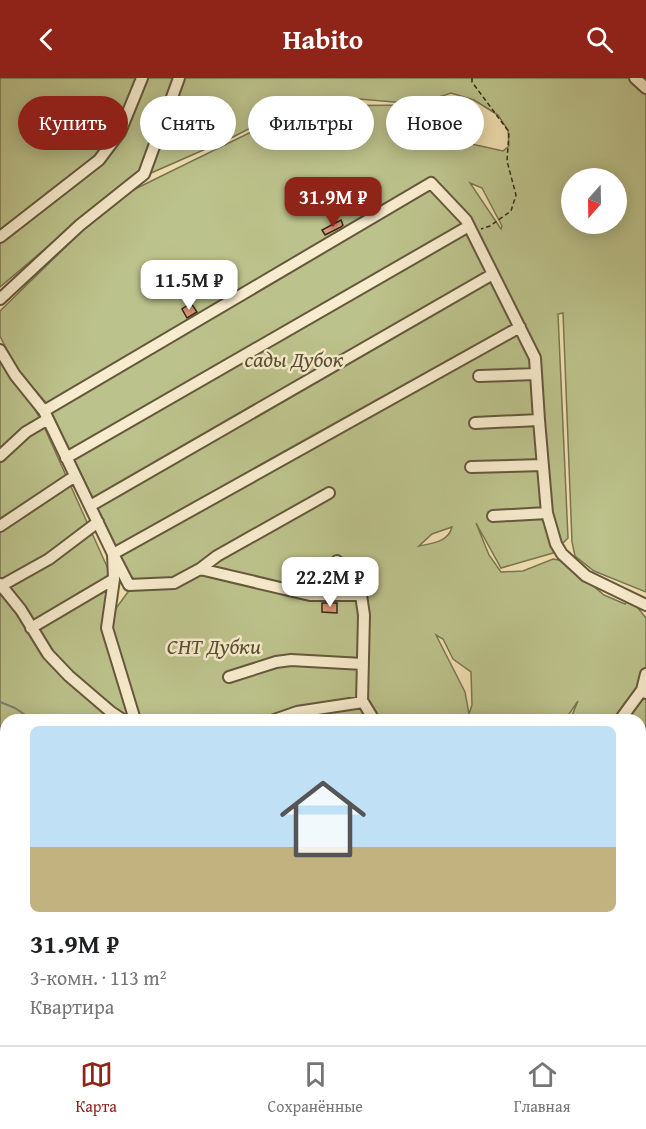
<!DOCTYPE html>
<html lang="ru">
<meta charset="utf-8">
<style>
body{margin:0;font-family:"Gentium Book Plus",serif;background:#f2f2f2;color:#202124;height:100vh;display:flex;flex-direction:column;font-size:22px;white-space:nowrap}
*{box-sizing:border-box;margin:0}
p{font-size:20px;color:#757577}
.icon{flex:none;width:33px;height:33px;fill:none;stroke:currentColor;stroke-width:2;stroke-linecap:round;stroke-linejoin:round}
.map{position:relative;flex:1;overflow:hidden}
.panel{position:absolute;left:0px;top:636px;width:646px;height:332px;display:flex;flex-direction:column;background:#fff;border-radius:18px 18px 0 0;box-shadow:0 3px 15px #0003}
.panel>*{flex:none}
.hud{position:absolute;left:18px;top:18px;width:610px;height:54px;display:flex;gap:12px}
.needle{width:39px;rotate:200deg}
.buttons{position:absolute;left:561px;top:90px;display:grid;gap:12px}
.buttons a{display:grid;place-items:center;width:66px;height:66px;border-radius:50%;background:#fff;box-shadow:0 3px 15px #0003;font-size:30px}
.price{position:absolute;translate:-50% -51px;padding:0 14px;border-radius:12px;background:#fff;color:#222;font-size:20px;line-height:39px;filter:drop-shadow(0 2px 3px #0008)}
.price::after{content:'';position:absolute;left:50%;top:36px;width:18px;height:14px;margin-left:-9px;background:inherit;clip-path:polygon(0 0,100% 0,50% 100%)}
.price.on{background:#8f2418;color:#fff}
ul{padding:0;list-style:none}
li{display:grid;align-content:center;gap:12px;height:318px;padding:0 30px}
li span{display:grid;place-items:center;height:186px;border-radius:9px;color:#555}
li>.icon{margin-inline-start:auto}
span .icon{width:108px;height:108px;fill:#fffc;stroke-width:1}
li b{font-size:26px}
.chip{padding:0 21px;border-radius:27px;background:#fff;box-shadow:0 3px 15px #0003;font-size:21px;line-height:54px}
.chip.on{background:#8f2418;color:#fff}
header{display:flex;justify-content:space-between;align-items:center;height:78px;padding:0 30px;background:#8f2418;color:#fff;font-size:27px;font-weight:700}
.menu{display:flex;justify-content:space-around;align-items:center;height:84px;border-top:2px solid #e0e0e0;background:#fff;font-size:16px;color:#757577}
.menu a{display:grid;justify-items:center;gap:3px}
.menu .on{color:#8f2418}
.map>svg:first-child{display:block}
.green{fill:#bcc28b;stroke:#7a7650;stroke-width:1.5;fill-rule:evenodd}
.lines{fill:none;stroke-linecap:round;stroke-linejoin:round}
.stream{stroke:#768177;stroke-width:2}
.building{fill:#e39977;stroke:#372916;stroke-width:1.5}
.minor-casing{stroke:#66573d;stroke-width:14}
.path{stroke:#372916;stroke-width:1.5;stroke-dasharray:4.5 3;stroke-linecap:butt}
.minor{stroke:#f7eccd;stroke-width:10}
.labels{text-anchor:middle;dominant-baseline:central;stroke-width:5;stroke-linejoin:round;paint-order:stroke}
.park-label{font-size:22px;font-style:italic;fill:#584f33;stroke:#f7eccd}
</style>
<header><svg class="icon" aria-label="back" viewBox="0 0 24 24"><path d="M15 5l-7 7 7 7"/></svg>Habito<svg class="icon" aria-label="search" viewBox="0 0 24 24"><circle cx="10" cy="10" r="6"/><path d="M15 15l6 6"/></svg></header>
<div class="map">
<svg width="646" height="967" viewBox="0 0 646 967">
<rect width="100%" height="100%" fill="#f3e1b2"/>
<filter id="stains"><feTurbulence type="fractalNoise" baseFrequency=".00333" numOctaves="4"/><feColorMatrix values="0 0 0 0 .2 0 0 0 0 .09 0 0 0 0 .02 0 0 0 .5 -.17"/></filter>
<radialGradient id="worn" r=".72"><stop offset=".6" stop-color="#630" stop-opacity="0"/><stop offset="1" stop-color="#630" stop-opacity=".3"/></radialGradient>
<path class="green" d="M0 0H646V514L594 493 575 478 572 464 563 235 558 236 568 460 553 475 501 490 476 445 489 477 501 494 523 493 553 481 564 483 604 517 625 526 629 519 646 540V967H248L253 962H640V642H570L578 623 565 642H6V845H0V272L41 342 109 493 103 548 136 503 130 497 48 327 15 289 0 258V233L87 148 131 113 304 28 417 27 440 61 458 63 503 73 509 68 508 52 498 37 474 22 451 15 418 26 335 19 303 23 233 59 117 110 0 209ZM572 100H616V146H572ZM470 105 482 110 502 148 501 151ZM452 449C448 464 434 465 419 468L432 456ZM436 557 443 561 453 581 471 594 472 627 469 636 465 614Z
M0 865 6 866V962H148L153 967H0Z
M165 962H248L244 967H173Z"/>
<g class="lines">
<path class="stream" d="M0 624 15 630 33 642
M640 860H646
M434 967 437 963 444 965 446 962"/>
</g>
<path class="building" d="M341 142 343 147 341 149 325 157 322 152Z
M191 225 197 234 187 240 182 231Z
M322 525H337V535L322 534Z"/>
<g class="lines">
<g class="minor-casing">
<path id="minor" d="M635 0 646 10
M0 159 99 82 120 54 142 0
M0 221 80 147 144 96 179 0
M0 272 15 297 44 333 113 476 114 501 107 550 135 642
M479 298 536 296
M44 333 431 105 466 142 535 280 539 342 547 435 556 466 562 476 586 498 646 527
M475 345 539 342
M0 378 26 354 48 341
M66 380 469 148
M471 389 543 387
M90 428 493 196
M493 438 547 435
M0 448 75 398
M337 483 344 517
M200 491 217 478 329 415
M0 506 21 532 48 576 69 598 111 634 123 642
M1 508 49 481 98 444
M31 550 114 501
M646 596 642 612 646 615
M229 599 276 584 291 582 363 586
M362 624 364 537 361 517H310L200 491 174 505 129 507 113 476 520 249
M274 642 297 634 363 624 374 642
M620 642 642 612
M0 699 6 704
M0 781 6 786
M640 787 646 788
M0 850 6 851
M213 962 220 967"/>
</g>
<path class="path" d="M472 0V4L509 54 507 83 516 117 511 133 490 148 481 151
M0 876 6 882
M46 962 47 967
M137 962 145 967
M471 962 472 967"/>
<use href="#minor" class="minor"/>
</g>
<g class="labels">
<g class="park-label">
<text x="294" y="281">сады Дубок</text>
<text x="214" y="568">СНТ Дубки</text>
</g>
</g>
<rect width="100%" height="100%" filter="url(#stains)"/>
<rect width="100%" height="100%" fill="url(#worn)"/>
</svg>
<div class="buttons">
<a><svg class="needle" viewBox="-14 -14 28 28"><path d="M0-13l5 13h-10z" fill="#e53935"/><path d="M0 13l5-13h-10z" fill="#757577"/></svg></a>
</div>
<b class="price on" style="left:333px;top:150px">31.9M ₽</b>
<b class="price" style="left:189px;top:233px">11.5M ₽</b>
<b class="price" style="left:330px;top:530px">22.2M ₽</b>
<div class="hud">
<a class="chip on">Купить</a>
<a class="chip">Снять</a>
<a class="chip">Фильтры</a>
<a class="chip">Новое</a>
</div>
<section class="panel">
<ul>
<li><span style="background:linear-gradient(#bfe0f5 65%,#c2b280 0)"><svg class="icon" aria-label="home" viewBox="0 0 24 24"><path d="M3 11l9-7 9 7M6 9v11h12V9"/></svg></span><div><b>31.9M ₽</b><p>3-комн. · 113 m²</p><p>Квартира</p></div></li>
</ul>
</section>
</div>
<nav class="menu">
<a class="on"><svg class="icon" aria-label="map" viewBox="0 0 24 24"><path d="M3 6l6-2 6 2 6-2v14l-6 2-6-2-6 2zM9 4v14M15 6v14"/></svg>Карта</a>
<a><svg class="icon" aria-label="saved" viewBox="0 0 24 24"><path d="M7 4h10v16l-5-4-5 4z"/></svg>Сохранённые</a>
<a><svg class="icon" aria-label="home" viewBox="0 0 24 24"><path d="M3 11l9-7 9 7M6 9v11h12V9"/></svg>Главная</a>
</nav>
